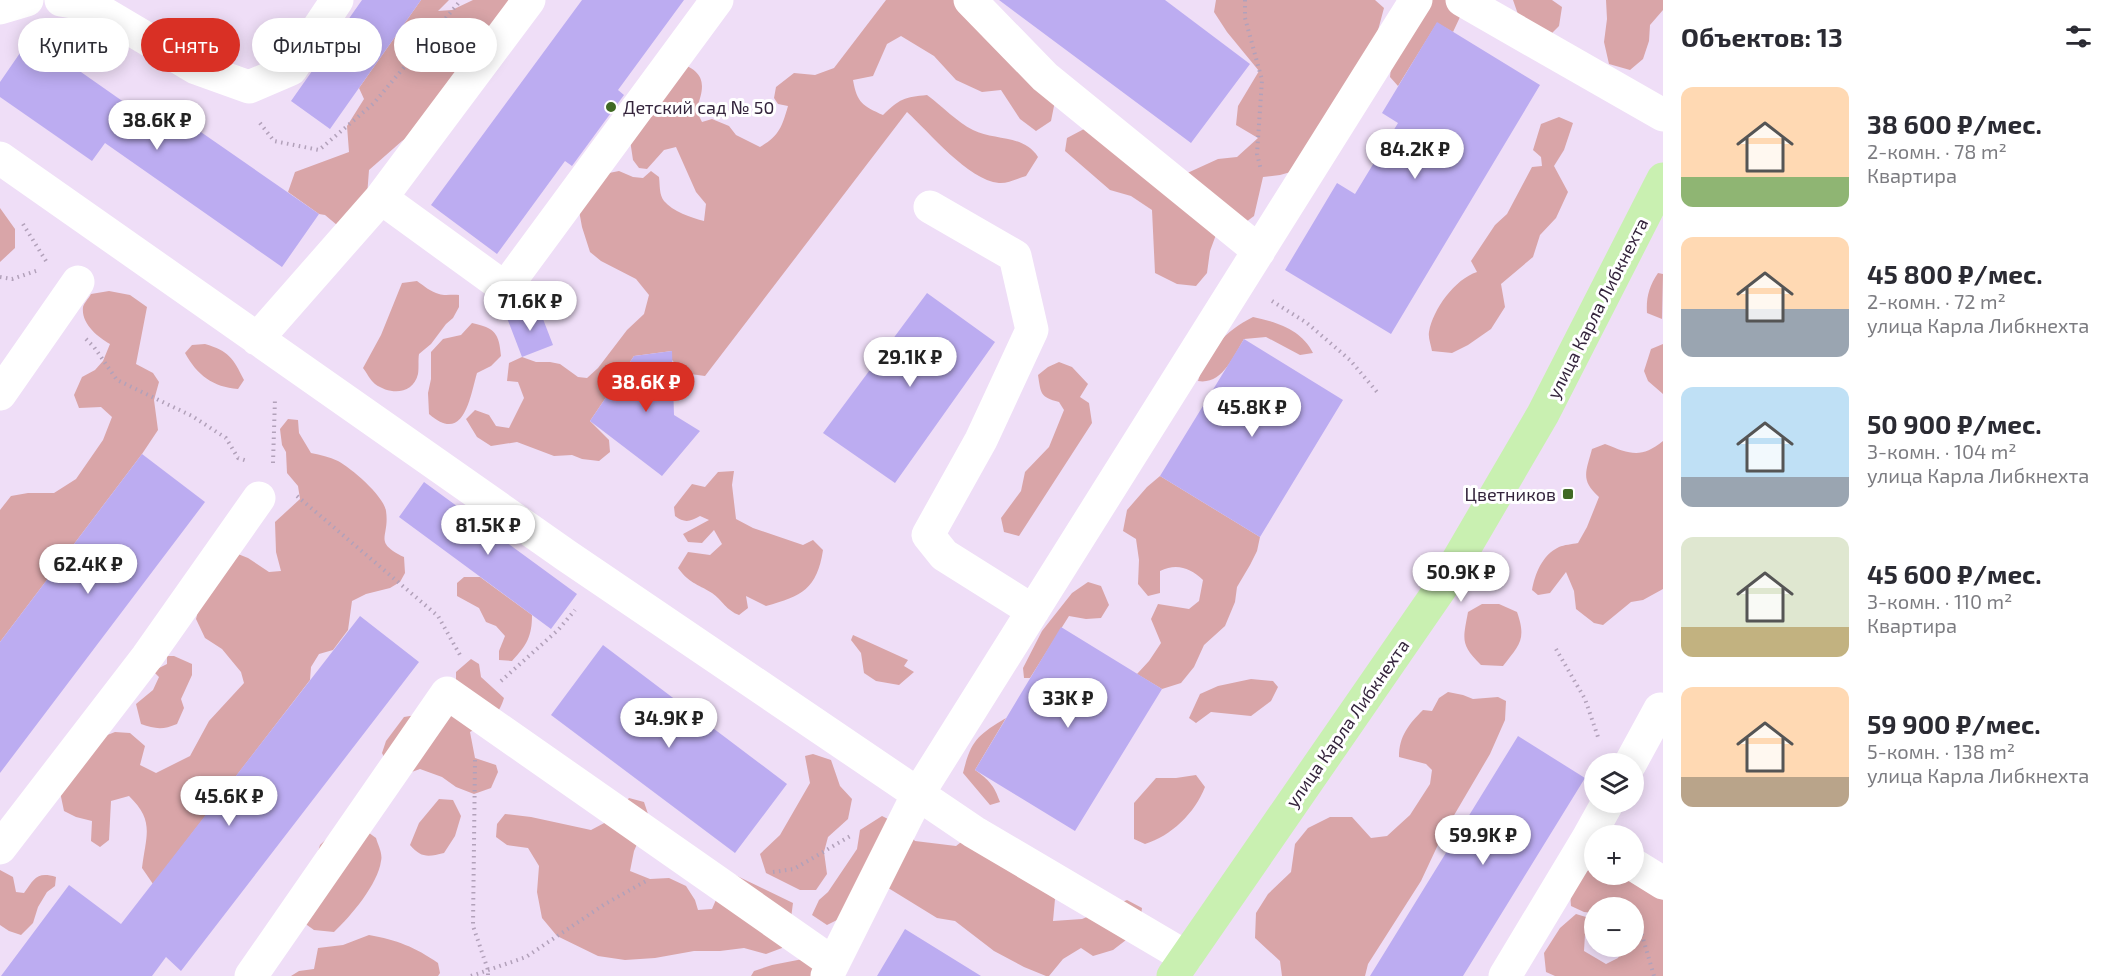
<!DOCTYPE html>
<html lang="ru">
<meta charset="utf-8">
<style>
body{margin:0;font-family:"Exo 2",sans-serif;background:#f7f7f7;color:#2b2b33;height:100vh;display:flex;flex-direction:column;font-size:22px;white-space:nowrap}
*{box-sizing:border-box;margin:0}
p{font-size:20px;color:#7c7c81}
.icon{flex:none;width:33px;height:33px;fill:none;stroke:currentColor;stroke-width:2;stroke-linecap:round;stroke-linejoin:round}
.map{position:relative;flex:1;overflow:hidden}
.side{display:flex;flex-direction:column;background:#fff;width:450px}
.side>*{flex:none}
.guide{position:absolute;left:18px;top:18px;width:570px;height:54px;display:flex;gap:12px}
.controls{position:absolute;left:1584px;top:753px;display:grid;gap:12px}
.controls a{display:grid;place-items:center;width:60px;height:60px;border-radius:50%;background:#fff;box-shadow:0 3px 15px #0003;font-size:30px}
.price{position:absolute;translate:-50% -51px;padding:0 14px;border-radius:21px;background:#fff;color:#222;font-size:20px;line-height:39px;filter:drop-shadow(0 2px 3px #0008)}
.price::after{content:'';position:absolute;left:50%;top:36px;width:18px;height:14px;margin-left:-9px;background:inherit;clip-path:polygon(0 0,100% 0,50% 100%)}
.price.active{background:#d93025;color:#fff}
ul{padding:0;list-style:none}
li{display:flex;align-items:center;gap:18px;height:150px;padding:0 18px}
li span{display:grid;place-items:center;flex:none;width:168px;height:120px;border-radius:12px;color:#555}
li>.icon{margin-inline-start:auto}
span .icon{width:72px;height:72px;fill:#fffc;stroke-width:1}
li b{font-size:26px}
h2{display:flex;justify-content:space-between;align-items:center;height:72px;padding:0 18px;font-size:26px}
.pill{padding:0 21px;border-radius:27px;background:#fff;box-shadow:0 3px 15px #0003;font-size:21px;line-height:54px}
.pill.active{background:#d93025;color:#fff}
main{display:flex;flex:1;min-height:0}
.map>svg:first-child{display:block}
.green{fill:#d9a5a8}
.building{fill:#bcacf1}
.lines{fill:none;stroke-linecap:round;stroke-linejoin:round}
.path{stroke:#b2a1ba;stroke-width:4;stroke-dasharray:1.5 4.5;stroke-linecap:butt}
.minor{stroke:#fff;stroke-width:33}
.major{stroke:#c9f0b1;stroke-width:33}
.poi-dot{fill:#406924;stroke:#fff;stroke-width:2}
.labels{text-anchor:middle;dominant-baseline:central;stroke-width:6;stroke-linejoin:round;paint-order:stroke}
.poi-label{font-size:18px;fill:#34243c;stroke:#fff;text-anchor:start}
.street-label{font-size:18px;fill:#34243c;stroke:#fff}
</style>
<main>
<div class="map">
<svg width="1663" height="976" viewBox="0 0 1663 976">
<rect width="100%" height="100%" fill="#efdef7"/>
<path class="green" d="M421 0H449L438 11 452 10 473 0H509L445 112 402 141 369 170 367 196 349 235 325 215 319 214 288 192 295 172 349 152 347 126 364 99 359 88Z
M886 0H968L1056 96 1051 121 1036 131 1020 119 1001 90 982 92 956 80 934 56 901 36 887 44 873 76 853 80C857 103 863 106 883 115 899 99 905 97 927 95 942 106 957 122 973 130 994 141 1024 134 1038 157L1026 176C1018 178 1007 184 999 183 968 180 929 132 907 112L705 376 683 373 672 360V351L634 356 590 421 609 440 610 452 599 461 582 459 572 455 554 456 517 442 491 446 477 437 466 419 475 410 489 415 496 426 509 428 524 398 518 382 507 381 509 363 522 357 536 362H550L560 364 578 377 587 378 598 368 627 330 644 314 649 295 636 279 601 261 590 252 582 227 578 205 589 177 619 171 633 177 643 178 651 171 659 177C660 185 659 195 664 201 672 211 692 218 704 221L706 204 696 192 676 147 664 150 647 169 639 168 633 160 630 140 679 63C707 72 705 87 696 110L702 122 712 119 729 126 736 135 760 147C779 136 782 127 788 106L778 104 774 98 776 87 794 73 815 75 834 68Z
M1216 0H1375L1384 8 1377 34 1312 166 1280 175 1263 177 1254 216 1234 231 1217 232 1210 251 1207 273 1196 286 1177 284 1155 273 1152 210 1131 196 1110 190 1065 151 1067 138 1084 129 1172 180 1218 159 1237 157 1258 138 1236 125 1238 106 1259 71 1227 32 1214 12Z
M1423 0H1462L1460 17 1453 32 1437 23 1398 86 1390 77 1392 58Z
M1513 0H1552L1562 7 1559 26 1552 33 1521 23Z
M1606 0H1663V10L1650 25 1649 41 1643 59 1630 70 1609 64 1604 42 1607 19Z
M1559 117 1573 123 1564 150 1554 166 1568 192 1556 218 1540 235 1533 257 1501 284 1505 307 1491 329 1468 345 1452 353 1432 351C1431 345 1428 338 1429 332 1433 309 1455 279 1477 272L1471 261 1495 225 1507 214 1532 167 1542 166 1541 157 1533 150 1541 124Z
M0 208 15 229V248L0 262Z
M1658 273 1663 274 1662 319 1647 313C1646 298 1649 286 1658 273Z
M417 281C424 286 431 292 439 294 445 296 452 294 459 295V307L453 318 446 324 431 344 419 354C418 360 419 368 418 374 413 395 390 395 375 384 370 380 367 373 363 368L381 335 402 283Z
M109 291 130 295 147 307 136 364 153 373 159 382 154 400 158 430 142 454 0 642V510L11 496 28 493H54L76 479 103 440 112 417 101 407 79 408 74 395 82 377 95 370 103 361 110 344C98 337 81 324 83 307 84 303 89 298 91 294Z
M1253 317C1277 322 1302 330 1313 353L1300 355 1266 337 1244 339C1233 357 1222 385 1198 381 1207 351 1225 331 1253 317Z
M472 323C495 328 499 333 501 356L491 366 477 373C470 397 464 445 429 414L428 393 431 379V352L443 339 461 335Z
M205 344C229 351 233 358 244 380L238 389C213 387 197 375 185 353L192 345Z
M1663 344V394L1648 381 1644 371 1651 349Z
M1059 362 1072 367 1088 384 1080 397 1089 403 1092 423 1019 536 1004 532 1001 518 1021 491 1025 472 1049 447 1064 410 1059 402C1040 397 1041 394 1038 375L1048 367Z
M288 419 298 420 299 433 311 453C321 455 329 457 338 461 351 468 384 496 386 511 390 538 372 541 404 557L405 573 400 582 390 588 366 594 352 601 348 630 333 650 319 654 311 667 310 680 153 884 142 868C146 835 155 821 129 796L111 801 109 840 100 847 91 841 92 821 76 817 64 811 60 792 79 746 115 732 130 733 145 746 140 765 156 773 190 756 209 721 244 683 241 672 222 649 205 638 196 619 199 607 233 552 248 558 269 572 281 571 276 552 275 522 300 499 298 486 287 473 286 452 282 445 280 429Z
M1663 441V589L1643 600 1631 602 1603 625 1594 623 1576 609 1574 591 1566 572 1550 593 1538 595 1532 590C1535 574 1542 555 1559 547 1564 545 1572 544 1578 543L1587 527 1599 497C1580 480 1586 472 1592 449L1605 444C1630 454 1641 459 1663 441Z
M734 471 732 485 736 519 753 528 803 545 813 540 823 550C817 589 802 596 766 606L746 596 748 608 739 615C727 611 722 600 712 593 696 583 690 584 678 568L688 552 710 555 722 544 714 530 702 543 688 542 683 534 709 520 700 516C690 522 684 523 675 516L674 507 692 484 705 487 718 472Z
M1160 476 1260 537 1257 551 1250 565 1237 587 1235 602 1225 626 1204 645 1194 667 1181 683 1162 689 1137 674 1149 661 1161 643 1151 619 1158 604 1189 609 1199 601 1203 580C1190 568 1177 563 1160 571V593L1148 596 1138 584 1139 560 1136 539 1123 531 1127 510 1147 487Z
M464 577H480L532 615C532 636 527 645 512 661L499 660V651L505 636 496 626 486 622 479 608 457 596V583Z
M1088 582 1101 586 1109 605 1101 618 1086 619 1069 616 1030 678H1024L1023 668 1042 631 1072 593Z
M1482 604H1499L1517 612C1527 640 1519 645 1503 666L1481 665C1460 644 1463 640 1468 612Z
M853 635 908 660 904 666 914 672 899 685 876 681 864 673 861 653 851 640Z
M167 656H174L192 664V675L181 699 184 708 177 724C163 730 155 729 141 724L136 704 153 690 159 677 153 671 167 664Z
M471 659 479 664 481 677 504 698C498 718 488 722 470 732L475 758 496 765 498 772 491 788 474 794 456 787 442 777 420 769 406 774 392 773 382 753 386 741 404 717 434 712 456 684V672Z
M1251 679 1273 681 1278 687 1271 701 1251 716 1211 712 1196 723 1189 718 1200 694 1218 686Z
M1448 692 1463 695 1473 699 1498 697 1506 701 1505 720 1490 754 1443 834 1421 881 1368 964 1365 976H1282L1280 961 1255 938 1256 913 1268 894 1291 872 1295 844 1308 828 1330 817H1352L1371 838 1387 836 1410 815 1430 784 1432 770 1426 764 1399 757C1399 736 1409 724 1423 710L1432 711 1439 698Z
M1006 718 975 770C989 780 994 785 1000 802L990 805 963 773C971 740 978 735 1006 718Z
M813 754 831 760 840 786 852 799 848 819 828 837 824 852 827 874 816 890H800L766 873 760 854 780 835 810 783 805 756Z
M1196 775 1205 787C1195 813 1171 836 1145 844L1134 839V803L1156 778H1176Z
M629 798 644 802 649 817 634 851 630 871 650 879 669 878 686 886 695 900 698 910 712 909 722 886 735 875 793 903 789 933 782 948 766 954 744 948 720 951H694L655 958 625 960 598 956 557 936 542 918 537 892 539 866 528 848 507 845 496 837 497 824 505 814 531 817 591 830 610 820Z
M439 799 453 800 461 816 455 836 444 853C428 857 421 858 410 845L419 823Z
M882 816 902 826 915 841 956 846 974 832 1055 899 1053 921 1082 919 1127 900 1142 908 1139 930 1113 950 1093 956 1081 948 1063 959 1049 976H1046L1024 967 994 951 955 921 937 918 885 886 849 914 827 925 812 915 819 900 828 892 857 849 860 830Z
M365 830 376 838C378 845 383 854 381 861 378 884 351 916 334 932L314 930 293 915 312 873 320 845 333 833Z
M1593 868 1594 874 1621 875 1630 878 1663 900V976H1555L1546 972 1544 953 1560 928 1576 914 1586 917 1584 951 1606 964 1618 958 1624 947 1634 946V908H1594V913L1584 912 1571 906C1569 883 1573 878 1593 868Z
M0 870 13 877 16 892 24 893C34 879 37 871 56 877L55 886 47 892 38 907 33 923 21 935 9 931 0 925Z
M369 935C397 940 415 947 438 963L440 973 438 976H291L299 971 314 969 318 948 343 945Z
M808 958 820 976H751L754 971 772 965Z"/>
<path class="building" d="M362 0H421L330 129 291 101Z
M582 0H684L618 90 624 95 572 166 565 161 497 254 431 205Z
M999 0H1165L1250 64 1191 143Z
M1437 22 1540 85 1391 334 1285 270 1337 183 1355 194 1398 123 1382 113Z
M31 37 148 119 159 103 319 214 282 267 105 143 92 161 0 97V82Z
M927 293 995 342 895 483 823 433Z
M538 306 553 345 522 357 507 318Z
M1244 339 1343 400 1260 537 1160 476Z
M672 351 674 415 700 431 662 476 590 421 634 356Z
M142 454 205 502 0 773V642Z
M424 482 577 594 551 629 399 517Z
M360 616 419 662 181 971 166 957 152 976H1L69 885 121 924Z
M1061 627 1162 689 1075 831 975 770Z
M603 645 787 784 735 853 551 715Z
M1518 736 1585 778 1463 976H1370Z
M905 929 981 976H877Z"/>
<g class="lines">
<path class="path" d="M1245 0V18L1262 80 1257 154 1261 170
M260 123 274 141 319 150 373 104 461 0
M23 224 46 261
M0 277 12 279 36 271
M1272 301 1307 323 1350 360 1377 392
M86 339 94 347 117 380 192 416 226 438 238 458 247 461
M273 463 275 398
M297 496 438 616 460 655
M1556 649 1585 699 1598 737
M501 681 558 630 575 610
M475 760 473 926 488 970V976
M773 872 794 869 852 835
M1635 911 1654 976
M471 976 526 957 605 904 646 881"/>
<path class="minor" d="M61 0 90 5 196 68 249 87 291 69 337 0
M970 0 1045 77 1259 251
M1462 0 1663 115
M0 8 27 0
M0 158 567 556 974 832 1186 957
M381 198 505 288 717 0
M930 207 1015 256 1032 330 981 440 928 535 944 555 1033 611
M257 339 381 198 529 0
M0 394 78 282
M1630 764 1660 709
M1588 838 1608 802
M0 848 147 657 259 498
M1634 865 1663 883
M251 976 447 693 833 963
M827 976 918 794 1416 0
M1505 976 1588 838 1594 842"/>
<path class="major" d="M1173 976 1445 582 1543 414 1663 179"/>
</g>
<g class="poi-dot">
<circle cx="611" cy="107" r="6"/>
<rect x="1562" y="488" width="12" height="12" rx="3"/>
</g>
<g class="labels">
<g class="poi-label">
<text x="623" y="107">Детский сад № 50</text>
<text x="1556" y="494" text-anchor="end">Цветников</text>
</g>
<g class="street-label">
<text transform="translate(1597 308) rotate(-63)">улица Карла Либкнехта</text>
<text transform="translate(1347 723) rotate(-55)">улица Карла Либкнехта</text>
</g>
</g>
</svg>
<div class="controls">
<a><svg class="icon" aria-label="layers" viewBox="0 0 24 24"><path d="M12 4l9 5-9 5-9-5zM3 14l9 5 9-5"/></svg></a>
<a>+</a>
<a>−</a>
</div>
<b class="price" style="left:157px;top:151px">38.6K ₽</b>
<b class="price" style="left:1415px;top:180px">84.2K ₽</b>
<b class="price" style="left:530px;top:332px">71.6K ₽</b>
<b class="price" style="left:910px;top:388px">29.1K ₽</b>
<b class="price active" style="left:646px;top:413px">38.6K ₽</b>
<b class="price" style="left:1252px;top:438px">45.8K ₽</b>
<b class="price" style="left:488px;top:556px">81.5K ₽</b>
<b class="price" style="left:88px;top:595px">62.4K ₽</b>
<b class="price" style="left:1461px;top:603px">50.9K ₽</b>
<b class="price" style="left:1068px;top:729px">33K ₽</b>
<b class="price" style="left:669px;top:749px">34.9K ₽</b>
<b class="price" style="left:229px;top:827px">45.6K ₽</b>
<b class="price" style="left:1483px;top:866px">59.9K ₽</b>
<div class="guide">
<a class="pill">Купить</a>
<a class="pill active">Снять</a>
<a class="pill">Фильтры</a>
<a class="pill">Новое</a>
</div>
</div>
<section class="side">
<h2>Объектов: 13<svg class="icon" aria-label="filters" viewBox="0 0 24 24"><path d="M4 7h16M4 17h16"/><circle cx="9" cy="7" r="2"/><circle cx="15" cy="17" r="2"/></svg></h2>
<ul>
<li><span style="background:linear-gradient(#ffd9b3 75%,#8fb573 0)"><svg class="icon" aria-label="home" viewBox="0 0 24 24"><path d="M3 11l9-7 9 7M6 9v11h12V9"/></svg></span><div><b>38 600 ₽/мес.</b><p>2-комн. · 78 m²</p><p>Квартира</p></div></li>
<li><span style="background:linear-gradient(#ffd9b3 60%,#9aa5b1 0)"><svg class="icon" aria-label="home" viewBox="0 0 24 24"><path d="M3 11l9-7 9 7M6 9v11h12V9"/></svg></span><div><b>45 800 ₽/мес.</b><p>2-комн. · 72 m²</p><p>улица Карла Либкнехта</p></div></li>
<li><span style="background:linear-gradient(#bfe0f5 75%,#9aa5b1 0)"><svg class="icon" aria-label="home" viewBox="0 0 24 24"><path d="M3 11l9-7 9 7M6 9v11h12V9"/></svg></span><div><b>50 900 ₽/мес.</b><p>3-комн. · 104 m²</p><p>улица Карла Либкнехта</p></div></li>
<li><span style="background:linear-gradient(#dfe7d0 75%,#c2b280 0)"><svg class="icon" aria-label="home" viewBox="0 0 24 24"><path d="M3 11l9-7 9 7M6 9v11h12V9"/></svg></span><div><b>45 600 ₽/мес.</b><p>3-комн. · 110 m²</p><p>Квартира</p></div></li>
<li><span style="background:linear-gradient(#ffd9b3 75%,#b9a48a 0)"><svg class="icon" aria-label="home" viewBox="0 0 24 24"><path d="M3 11l9-7 9 7M6 9v11h12V9"/></svg></span><div><b>59 900 ₽/мес.</b><p>5-комн. · 138 m²</p><p>улица Карла Либкнехта</p></div></li>
</ul>
</section>
</main>
